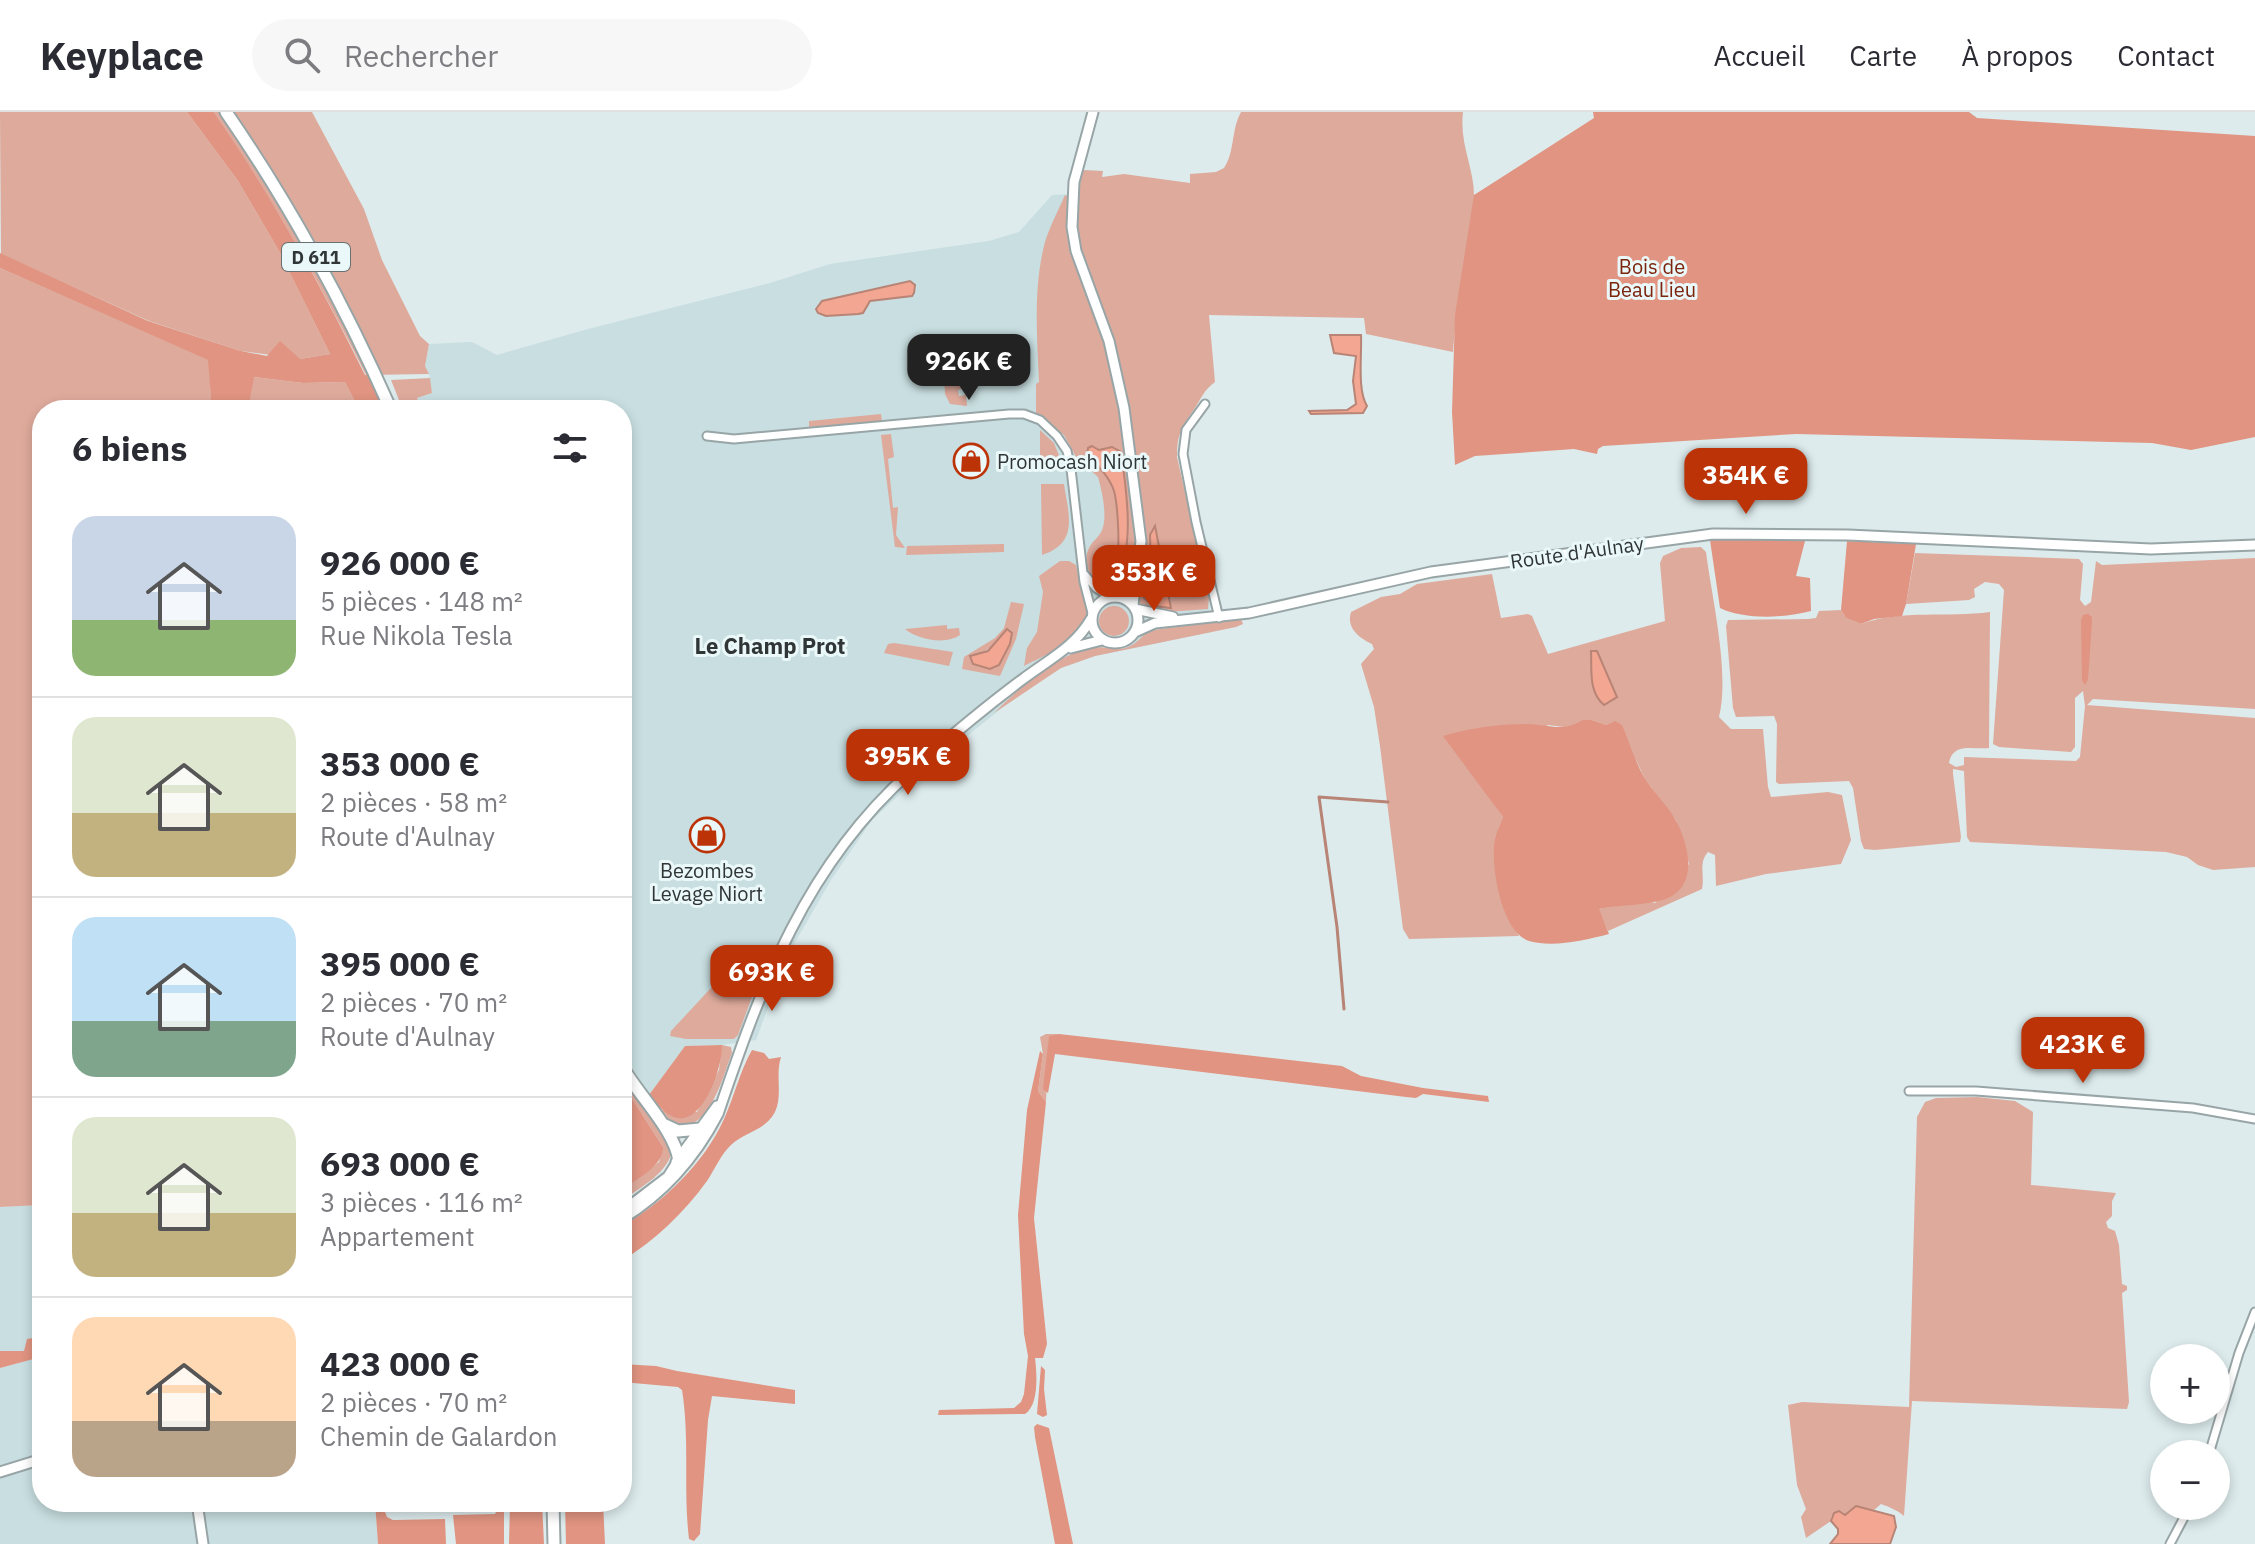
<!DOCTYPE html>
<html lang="fr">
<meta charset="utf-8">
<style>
body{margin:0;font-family:"IBM Plex Sans",sans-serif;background:#f7f7f7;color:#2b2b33;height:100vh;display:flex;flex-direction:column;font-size:30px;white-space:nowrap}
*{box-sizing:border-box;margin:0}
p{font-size:26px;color:#7c7c81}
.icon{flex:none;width:44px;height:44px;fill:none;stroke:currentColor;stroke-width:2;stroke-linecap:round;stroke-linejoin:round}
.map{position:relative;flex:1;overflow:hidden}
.side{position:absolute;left:32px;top:288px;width:600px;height:1112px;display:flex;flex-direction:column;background:#fff;border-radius:32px;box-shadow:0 4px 12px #0003}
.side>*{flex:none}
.fabs{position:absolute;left:2150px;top:1232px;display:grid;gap:16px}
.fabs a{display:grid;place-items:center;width:80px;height:80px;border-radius:50%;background:#fff;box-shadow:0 4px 12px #0003;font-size:40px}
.price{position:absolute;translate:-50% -68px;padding:0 18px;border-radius:16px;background:#bc3308;color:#fff;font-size:26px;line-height:52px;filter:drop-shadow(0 2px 4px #0008)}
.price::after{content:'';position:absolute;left:50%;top:48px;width:24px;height:18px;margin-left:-12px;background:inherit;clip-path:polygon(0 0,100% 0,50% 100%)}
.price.current{background:#222;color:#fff}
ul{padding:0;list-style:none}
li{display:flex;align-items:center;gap:24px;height:200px;padding:0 40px}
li+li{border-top:2px solid #e1e1e2}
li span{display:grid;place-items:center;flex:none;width:224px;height:160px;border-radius:24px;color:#555}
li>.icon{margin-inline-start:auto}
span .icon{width:96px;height:96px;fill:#fffc;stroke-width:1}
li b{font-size:34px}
h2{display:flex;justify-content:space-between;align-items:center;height:96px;padding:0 40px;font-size:34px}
header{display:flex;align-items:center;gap:48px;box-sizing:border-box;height:112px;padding:0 40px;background:#fff;border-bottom:2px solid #e1e1e2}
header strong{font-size:38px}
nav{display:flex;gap:44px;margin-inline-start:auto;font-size:28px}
.search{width:560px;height:72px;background:#f7f7f7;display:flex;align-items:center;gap:20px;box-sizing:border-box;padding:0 28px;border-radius:44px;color:#7c7c81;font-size:30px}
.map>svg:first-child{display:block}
.built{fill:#c8dee0}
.green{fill:#deaa9c;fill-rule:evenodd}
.forest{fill:#e09481}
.water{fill:#f3a691;stroke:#b88476;stroke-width:2}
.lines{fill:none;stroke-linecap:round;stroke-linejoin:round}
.stream{stroke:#b88476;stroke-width:3}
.minor-casing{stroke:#98a5a6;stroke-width:11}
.tertiary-casing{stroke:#98a5a6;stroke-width:13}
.primary-casing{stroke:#98a5a6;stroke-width:15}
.minor{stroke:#fff;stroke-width:7}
.tertiary{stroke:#fff;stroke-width:9}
.primary{stroke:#fff;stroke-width:11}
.labels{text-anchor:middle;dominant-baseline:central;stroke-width:6;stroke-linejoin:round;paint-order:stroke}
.shield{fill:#eaf8f9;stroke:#687070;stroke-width:2}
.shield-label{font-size:18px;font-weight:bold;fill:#303536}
.park-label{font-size:20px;fill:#7c240c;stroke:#eaf8f9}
.poi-label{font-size:20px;fill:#303536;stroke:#eaf8f9;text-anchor:start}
.street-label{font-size:20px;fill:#303536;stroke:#eaf8f9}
.neighbourhood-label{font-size:22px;font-weight:bold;fill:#303536;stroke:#eaf8f9}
</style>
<header>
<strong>Keyplace</strong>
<div class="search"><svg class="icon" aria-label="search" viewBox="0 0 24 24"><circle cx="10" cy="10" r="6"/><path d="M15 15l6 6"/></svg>Rechercher</div>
<nav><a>Accueil</a><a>Carte</a><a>À propos</a><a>Contact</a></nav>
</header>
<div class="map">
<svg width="2255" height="1432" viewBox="0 0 2255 1432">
<rect width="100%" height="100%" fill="#ddebec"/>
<path class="built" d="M1082 58 1103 59 1099 72 1209 485 1211 520 1095 544 1061 556 1022 580 932 652 872 708 831 768 787 844 756 928 722 933 685 934 649 983 622 939V298H421L417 286 432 281 429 262 425 254 429 232 472 230 497 243 588 217 770 171 830 152 989 129 1019 120 1052 83 1078 82Z
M42 1093V1390H375L378 1432H0V1256L40 1245 24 1239H0V1095Z"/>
<path class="green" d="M0 0H187L238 69 279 139 330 242 300 247 241 239 149 209 1 142Z
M214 0H312L364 97 382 148 420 224 429 232 425 254 429 262 366 263C320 172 272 85 214 0Z
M1241 0H1463C1459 33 1475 57 1474 86 1472 137 1456 188 1453 240L1366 222 1364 206 1209 203 1215 270C1204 278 1202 285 1195 296 1182 315 1177 321 1177 345L1209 485 1208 497 1168 500 1141 494 1137 485 1146 446 1144 416 1119 254 1113 228 1078 127 1076 104 1082 58 1103 59 1102 65 1124 62 1190 71V62L1216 60 1224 56C1235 40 1231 18 1241 0ZM1150 423 1170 485 1171 492 1144 486 1151 455Z
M1065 83 1067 84 1070 129 1102 219 1113 260 1137 425C1136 445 1131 467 1113 478 1095 478 1080 453 1089 436 1093 428 1101 424 1103 415 1107 402 1102 379 1098 365L1076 345 1064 323 1036 301V272L1039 270C1037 224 1033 175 1045 130 1050 114 1058 99 1065 83Z
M0 156 209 248 211 286 205 293 210 298H42V1093L0 1095Z
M944 264 947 269 957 268 958 274H965V276L958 278 959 284 966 283 967 294 950 292 945 282Z
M253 265 303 271 345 270 359 298H248Z
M430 266 432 281 417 286 421 298H403L391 268Z
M881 302 882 309 809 315V309Z
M1040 318 1054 331 1062 351 1040 353Z
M891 322 894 345 888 347 893 396 898 395 896 423 905 436 895 435 881 323Z
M1041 372H1064C1068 401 1080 431 1042 443Z
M1004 432V440L906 443 907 434Z
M1701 435 1706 440C1712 487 1730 561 1719 605L1731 617H1763L1768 675 1771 685 1828 680 1842 683 1851 728 1841 752 1766 762 1716 774 1715 743 1708 740C1698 751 1705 764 1702 777L1608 819 1598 797 1647 789 1655 791 1689 752 1676 708 1645 667 1636 648 1607 613 1592 608H1582L1571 616 1548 613 1476 667 1503 705 1498 717 1505 800 1519 824 1409 827 1403 817 1380 634 1374 595 1361 552 1374 537 1372 532C1359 526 1346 516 1351 500L1381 485 1400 482 1417 472 1492 462 1501 506 1528 502 1532 504 1548 542 1665 509 1660 451 1663 444 1681 436Z
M1915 441 2079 447 2083 452 2080 488 2085 494 2091 490 2096 449 2102 453 2255 446V597L2093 587 2087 593 2255 606V755L2213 758 2198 753 2187 745 2166 740 1970 730 1967 725 1964 659 1953 657V662L1961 725 1960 730 1875 738 1864 737 1861 729 1853 676 1849 669 1779 672 1776 670 1777 612 1774 604 1736 605 1733 596 1726 514 1728 508 1808 507 1816 506 1819 499 1841 498 1846 506 1861 512C1902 497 1948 506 1990 500L1989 636C1973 638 1953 630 1949 651L1956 655 1964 653V645L2076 649 2080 645 2085 594 2083 579 2075 586V635L2071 640 1999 635 1993 632 2004 478 1999 472 1985 470 1974 477 1975 485 1969 488 1906 492Z
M1060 449H1069L1076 453C1079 467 1086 483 1087 496 1088 526 1046 543 1024 554L1027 536 1037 520 1043 480 1039 464Z
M1011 490 1024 492 1016 527 1000 564 962 557 964 545 995 526 1004 516ZM1012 521 1010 532 999 553 971 544C988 541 997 529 1012 521Z
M1099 509a15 15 0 1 1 30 0a15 15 0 1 1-30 0Z
M1241 507 1243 512 1236 515 1095 544 1061 556 994 601C1021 575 1054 543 1092 536 1105 533 1115 540 1128 535 1139 531 1142 521 1153 518Z
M947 513V517L959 516 960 523C946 533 918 528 905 517Z
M894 531 953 540 949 554 884 541 888 532Z
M749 835 760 839 766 847 738 923 734 927H686L670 924 671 919Z
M1046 922H1059L1049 925 1046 990 1038 979 1043 942 1040 925Z
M722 933 731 935 732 941C723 964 708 1026 673 1011 661 1006 652 993 649 983L662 998 697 1000 719 958Z
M622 961 672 1036C671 1060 639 1076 622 1089V1078L659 1050 663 1035 622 971Z
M1977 985 2015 989 2033 1000 2031 1073 2116 1081 2112 1089V1104L2106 1110 2108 1116 2115 1119 2119 1133 2122 1172 2127 1174V1178L2122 1181 2129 1290 2127 1297 1912 1289 1904 1404C1899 1399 1887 1394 1881 1392L1874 1398 1858 1395 1845 1403 1839 1399 1831 1405V1409L1806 1426 1801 1405 1806 1397 1797 1373 1788 1293 1802 1290 1909 1295 1917 1005 1925 990 1936 986Z"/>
<path class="forest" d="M187 0H214C272 84 320 172 365 263H369L385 298H359L345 270 303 271 254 265 248 298H210L205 293 211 286 208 248 0 156V141L148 209 241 239 267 244 280 229 300 247 330 242 279 139 238 69Z
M1593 0H1969L1977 6 2255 24V325L2191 338 2152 331 1796 322 1603 334 1598 337 1597 342 1574 337 1475 344 1455 353 1452 300 1455 203 1474 83 1594 6Z
M1753 427 1805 429 1796 464 1810 466 1811 499C1784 506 1745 508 1720 496L1710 428Z
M1847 429 1916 432 1906 492 1902 504 1874 507 1861 512 1846 506 1841 498Z
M2088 502 2092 505V510L2088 567 2085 573 2082 568 2081 508 2083 503Z
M1582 608H1592L1607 613 1615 609 1622 613C1629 630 1635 649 1644 665 1653 679 1665 691 1674 705 1687 727 1699 768 1672 784 1658 793 1617 793 1599 797L1609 822C1586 828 1553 836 1529 829 1502 820 1492 760 1494 734 1495 724 1499 714 1503 705L1443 624C1469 616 1499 612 1526 612 1548 612 1563 621 1582 608Z
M1059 922 1342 954 1361 964 1423 976 1488 984 1489 990 1423 982 1416 986 1406 985 1055 942 1048 981 1043 977 1049 924Z
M722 933C723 953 704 1012 677 1006 665 1003 657 992 649 983L685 934Z
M752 938 764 941 769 947 781 945C775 963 783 983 775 1000 766 1018 745 1020 731 1033 721 1042 715 1057 707 1069 684 1101 655 1128 622 1149V1114C663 1091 705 1050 724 1007 734 985 740 959 752 938Z
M1040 939 1043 942 1038 979 1046 990 1034 1106 1047 1232 1043 1246H1035C1037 1262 1039 1293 1025 1302L938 1303 939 1298 1014 1296 1021 1290 1024 1282 1028 1244 1024 1222 1018 1103 1027 998Z
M622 971 663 1035C664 1054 636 1067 622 1078Z
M33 1226 38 1231 41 1245 0 1256V1239H24L27 1227Z
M622 1252 656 1254 677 1259 795 1278V1292L712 1284 708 1308 700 1422 694 1429 689 1427C683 1378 690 1328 682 1278L678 1275 622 1270Z
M1041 1254 1045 1258 1044 1277 1047 1303 1043 1305 1037 1302Z
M1037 1312 1049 1316 1073 1432H1055L1035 1325 1034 1315Z
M375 1390H381L387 1405 393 1408 445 1407 446 1432H378Z
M501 1390H504V1432H456L453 1403 495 1402Z
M510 1390H542L544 1432H509Z
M565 1390H603L605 1432H566Z"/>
<path class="water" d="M910 169 915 173 914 181 912 184 870 189 863 201 858 202 826 204 818 201 816 197 822 189Z
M1330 223H1361C1362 243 1357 278 1367 294L1363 301 1311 302 1309 299 1347 298 1356 292 1353 269 1356 244 1334 241Z
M1092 334 1099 338 1112 335 1121 340C1125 368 1136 438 1117 459L1115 456C1121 443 1118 394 1114 379 1109 364 1098 354 1087 343L1088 336Z
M1155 414 1171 496 1153 494 1144 486 1151 455 1150 423Z
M1007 517 1012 521 1010 532 999 553 990 557 973 552 970 544 988 539Z
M1591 539H1597L1617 585 1604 593C1588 580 1592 557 1591 539Z
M1856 1394 1894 1404 1896 1415 1890 1432H1830L1838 1422V1417L1831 1409 1834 1401 1839 1399 1845 1403Z"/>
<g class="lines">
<path class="stream" d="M1344 897 1337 815 1319 685 1388 690"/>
<g class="minor-casing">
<path id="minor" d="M1205 292 1186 318 1183 342 1196 410 1219 506
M707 324 734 327 1009 302H1024L1040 308 1057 324 1067 339 1071 357 1084 470 1092 501
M1085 463 1096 476 1110 485
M1909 979H1976L2193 996 2255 1007
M2209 1342 2239 1241 2255 1200
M2170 1432 2190 1394"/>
</g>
<g class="tertiary-casing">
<path id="tertiary" d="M1093 0 1074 70 1072 115 1076 139 1109 229 1124 296 1141 429 1133 493
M1092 508a23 23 0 1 1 46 0a23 23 0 1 1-46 0Z
M1114 485 1128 469 1136 454
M1135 497 1173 505
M1135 520 1155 511 1249 501 1431 460 1713 422 1848 423 2151 437 2255 433
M1071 536 1102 528
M676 1050 717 994
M622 1107C665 1081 695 1046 718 1002 762 872 805 754 910 660 946 628 984 596 1023 567 1048 548 1075 535 1091 507
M0 1360 42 1347
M197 1390 203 1432"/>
</g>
<g class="primary-casing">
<path id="primary" d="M226 0C291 94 345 194 391 298
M622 954C638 983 675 1018 679 1049L669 1065 622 1101
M663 1012 678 1019 700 1017
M553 1390 554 1432"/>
</g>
<use href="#minor" class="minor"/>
<use href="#tertiary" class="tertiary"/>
<use href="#primary" class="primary"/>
</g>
<defs>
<g id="shop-ring" transform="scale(1.8)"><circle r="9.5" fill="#eaf8f9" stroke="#bc3308" stroke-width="1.5"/><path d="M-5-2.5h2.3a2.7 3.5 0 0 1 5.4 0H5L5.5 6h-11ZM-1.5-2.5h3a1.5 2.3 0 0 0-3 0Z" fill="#bc3308"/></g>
</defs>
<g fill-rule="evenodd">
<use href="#shop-ring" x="971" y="349"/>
<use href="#shop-ring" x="707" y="723"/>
</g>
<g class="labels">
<rect class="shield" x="282" y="131" width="68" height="28" rx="6"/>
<g class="shield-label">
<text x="316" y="145">D 611</text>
</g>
<g class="park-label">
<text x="1652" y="154">Bois de<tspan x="1652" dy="23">Beau Lieu</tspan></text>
</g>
<g class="poi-label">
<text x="997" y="349">Promocash Niort</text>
<text x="707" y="758" text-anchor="middle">Bezombes<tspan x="707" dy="23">Levage Niort</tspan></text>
</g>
<g class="street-label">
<text transform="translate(1577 440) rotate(-8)">Route d'Aulnay</text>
</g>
<g class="neighbourhood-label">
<text x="770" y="533">Le Champ Prot</text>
</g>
</g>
</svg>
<div class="fabs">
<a>+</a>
<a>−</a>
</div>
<b class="price current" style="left:969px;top:290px">926K €</b>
<b class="price" style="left:1746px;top:404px">354K €</b>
<b class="price" style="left:1154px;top:501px">353K €</b>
<b class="price" style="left:908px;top:685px">395K €</b>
<b class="price" style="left:772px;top:901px">693K €</b>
<b class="price" style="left:2083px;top:973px">423K €</b>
<section class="side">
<h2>6 biens<svg class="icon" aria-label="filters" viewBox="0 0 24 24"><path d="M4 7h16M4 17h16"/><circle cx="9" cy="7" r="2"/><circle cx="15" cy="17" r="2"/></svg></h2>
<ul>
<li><span style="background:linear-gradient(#c9d6e8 65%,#8fb573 0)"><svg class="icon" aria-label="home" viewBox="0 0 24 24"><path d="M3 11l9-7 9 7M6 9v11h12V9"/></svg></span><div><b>926 000 €</b><p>5 pièces · 148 m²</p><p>Rue Nikola Tesla</p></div></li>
<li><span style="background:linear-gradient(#dfe7d0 60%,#c2b280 0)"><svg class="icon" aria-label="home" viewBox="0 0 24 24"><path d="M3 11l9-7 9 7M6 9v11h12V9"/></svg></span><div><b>353 000 €</b><p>2 pièces · 58 m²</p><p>Route d'Aulnay</p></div></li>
<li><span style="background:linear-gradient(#bfe0f5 65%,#7fa58c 0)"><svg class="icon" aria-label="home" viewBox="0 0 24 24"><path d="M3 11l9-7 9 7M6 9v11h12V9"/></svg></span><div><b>395 000 €</b><p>2 pièces · 70 m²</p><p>Route d'Aulnay</p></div></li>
<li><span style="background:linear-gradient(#dfe7d0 60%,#c2b280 0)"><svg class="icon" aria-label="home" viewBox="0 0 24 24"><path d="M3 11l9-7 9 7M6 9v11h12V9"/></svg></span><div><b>693 000 €</b><p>3 pièces · 116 m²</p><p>Appartement</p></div></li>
<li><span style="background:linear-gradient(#ffd9b3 65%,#b9a48a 0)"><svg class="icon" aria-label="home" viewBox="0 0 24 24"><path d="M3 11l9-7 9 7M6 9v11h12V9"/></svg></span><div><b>423 000 €</b><p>2 pièces · 70 m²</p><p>Chemin de Galardon</p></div></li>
</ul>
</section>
</div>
